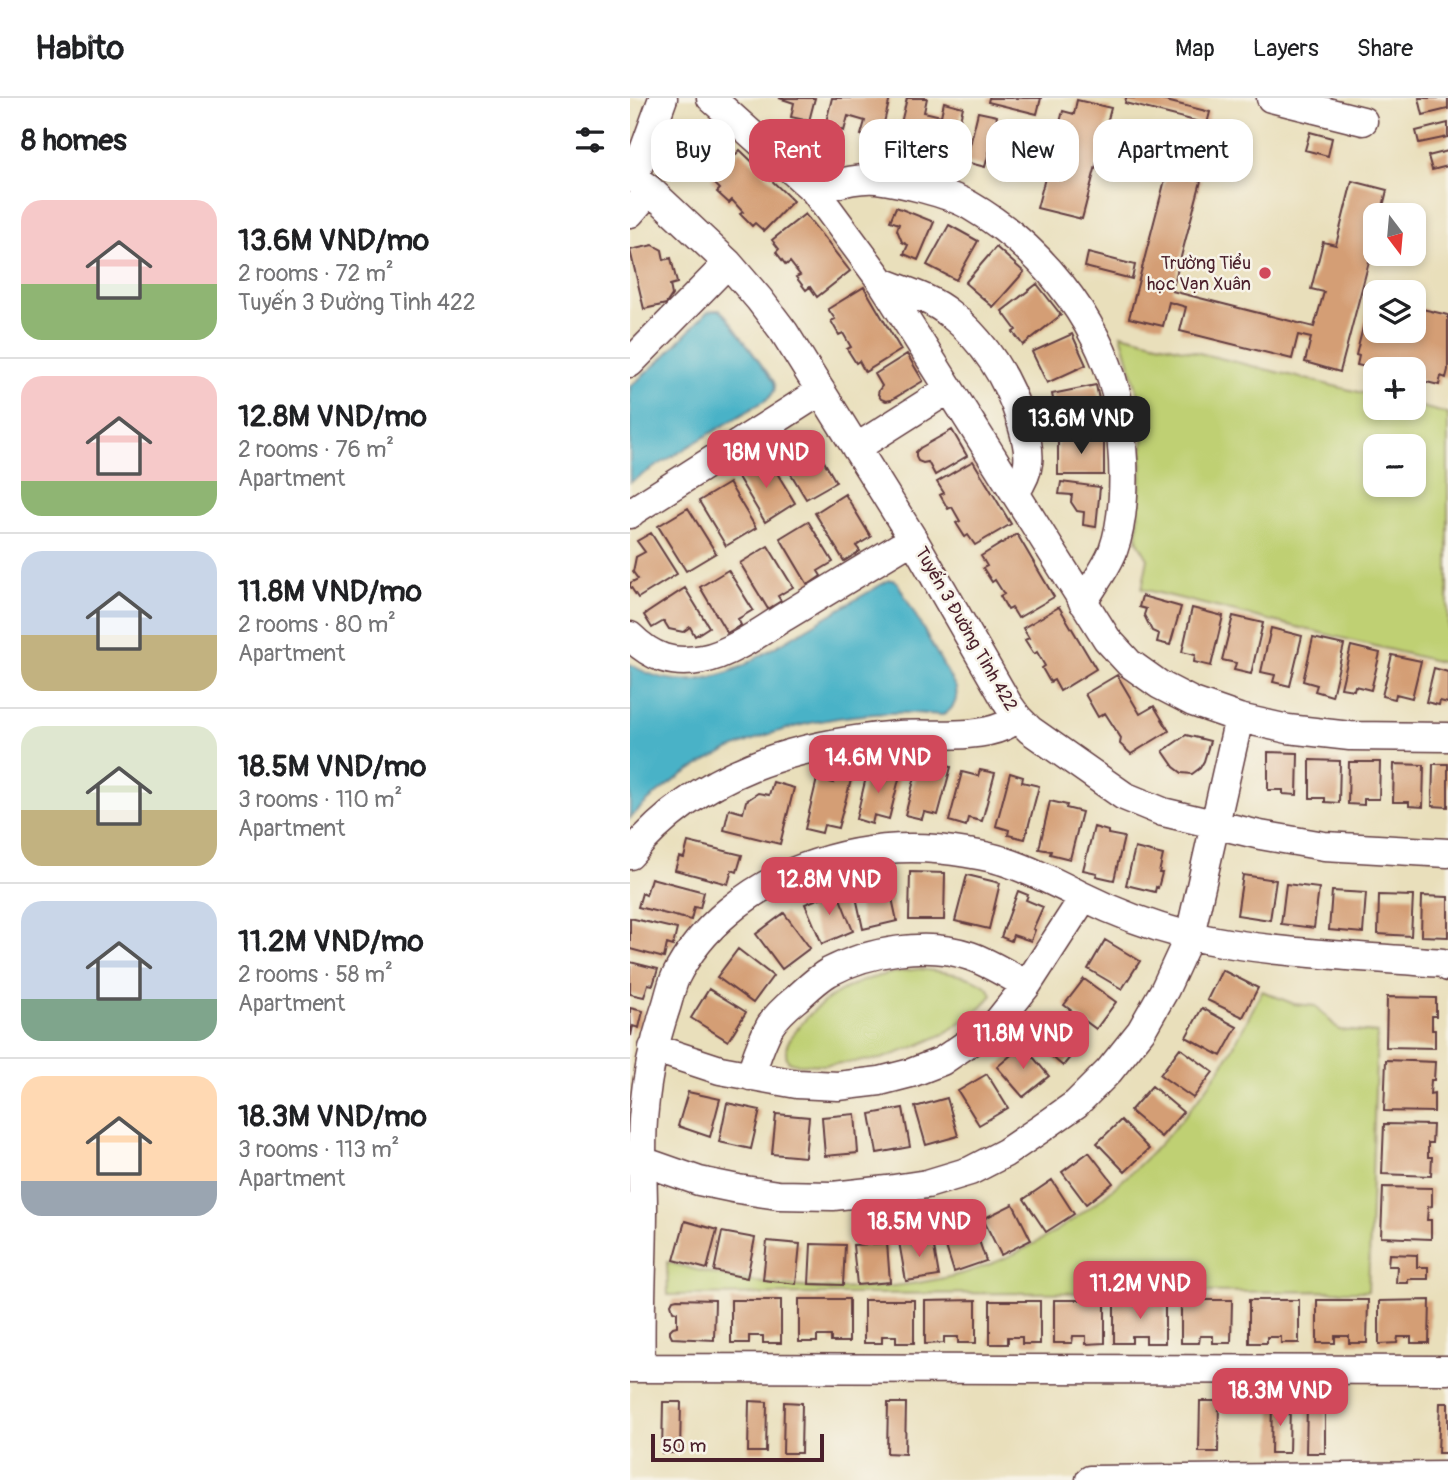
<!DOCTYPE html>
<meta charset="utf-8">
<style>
body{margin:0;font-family:Pangolin,sans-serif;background:#f6f6f6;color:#202124;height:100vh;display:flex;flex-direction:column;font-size:26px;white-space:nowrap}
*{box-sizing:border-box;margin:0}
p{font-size:23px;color:#757577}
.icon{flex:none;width:38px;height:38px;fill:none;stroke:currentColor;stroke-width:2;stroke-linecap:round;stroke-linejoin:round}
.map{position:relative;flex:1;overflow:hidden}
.details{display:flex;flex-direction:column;background:#fff;width:630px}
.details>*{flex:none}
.hud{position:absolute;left:21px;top:21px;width:665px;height:63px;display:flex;gap:14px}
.needle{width:46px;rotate:164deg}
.controls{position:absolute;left:733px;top:105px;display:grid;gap:14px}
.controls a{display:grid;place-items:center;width:63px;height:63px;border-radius:14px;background:#fff;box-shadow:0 4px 10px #0003;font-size:35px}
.scale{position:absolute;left:21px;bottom:18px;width:173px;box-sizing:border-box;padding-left:7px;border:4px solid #4a1f2b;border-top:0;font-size:19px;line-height:24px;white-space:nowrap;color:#4a1f2b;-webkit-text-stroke:5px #f7f3e8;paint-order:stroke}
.price{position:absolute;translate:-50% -60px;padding:0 16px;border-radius:14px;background:#d1495b;color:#fff;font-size:23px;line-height:46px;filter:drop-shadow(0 2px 4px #0008)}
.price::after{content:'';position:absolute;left:50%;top:42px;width:21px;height:16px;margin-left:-10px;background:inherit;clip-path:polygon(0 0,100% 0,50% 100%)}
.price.on{background:#222;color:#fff}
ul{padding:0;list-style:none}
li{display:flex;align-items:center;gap:21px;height:175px;padding:0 21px}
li+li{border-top:2px solid #e0e0e0}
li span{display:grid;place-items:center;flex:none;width:196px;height:140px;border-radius:21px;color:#555}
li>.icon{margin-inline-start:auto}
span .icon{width:84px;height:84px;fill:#fffc;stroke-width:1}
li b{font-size:30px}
h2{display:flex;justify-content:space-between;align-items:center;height:84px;padding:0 21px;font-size:30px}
.pill{padding:0 24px;border-radius:21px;background:#fff;box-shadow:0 4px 10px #0003;font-size:24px;line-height:63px}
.pill.on{background:#d1495b;color:#fff}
header{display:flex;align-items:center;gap:42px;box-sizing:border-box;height:98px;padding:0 35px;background:#fff;border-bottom:2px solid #e0e0e0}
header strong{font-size:33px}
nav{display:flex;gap:38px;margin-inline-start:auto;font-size:24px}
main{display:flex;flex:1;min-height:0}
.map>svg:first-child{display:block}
.green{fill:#bfd073;stroke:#84784f;stroke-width:2;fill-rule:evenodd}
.water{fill:#48b2c7;stroke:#496879;stroke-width:2}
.building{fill:#d49e74}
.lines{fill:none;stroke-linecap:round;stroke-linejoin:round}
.street-casing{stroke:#623c41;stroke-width:31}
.street{stroke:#fff;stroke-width:28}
.poi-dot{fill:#d1495b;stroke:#f7f3e8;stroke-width:2.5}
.labels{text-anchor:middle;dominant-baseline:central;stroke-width:5;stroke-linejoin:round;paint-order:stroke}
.poi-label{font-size:18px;fill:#4a1f2b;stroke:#f7f3e8;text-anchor:end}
.street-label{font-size:18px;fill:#4a1f2b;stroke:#f7f3e8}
</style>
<header>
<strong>Habito</strong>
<nav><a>Map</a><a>Layers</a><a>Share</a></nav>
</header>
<main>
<section class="details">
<h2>8 homes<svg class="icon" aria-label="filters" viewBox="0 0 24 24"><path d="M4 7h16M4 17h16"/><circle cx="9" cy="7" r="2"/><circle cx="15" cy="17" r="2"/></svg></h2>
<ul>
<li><span style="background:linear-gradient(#f6c9c9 60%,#8fb573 0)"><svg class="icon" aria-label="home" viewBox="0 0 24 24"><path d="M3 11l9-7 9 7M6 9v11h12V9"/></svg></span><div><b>13.6M VND/mo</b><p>2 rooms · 72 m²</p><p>Tuyến 3 Đường Tỉnh 422</p></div></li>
<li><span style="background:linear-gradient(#f6c9c9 75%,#8fb573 0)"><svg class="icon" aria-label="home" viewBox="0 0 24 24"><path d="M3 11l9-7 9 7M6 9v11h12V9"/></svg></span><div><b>12.8M VND/mo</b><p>2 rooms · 76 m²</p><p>Apartment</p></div></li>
<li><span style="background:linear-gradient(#c9d6e8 60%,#c2b280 0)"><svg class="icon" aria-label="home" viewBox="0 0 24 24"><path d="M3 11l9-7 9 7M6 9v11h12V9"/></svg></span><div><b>11.8M VND/mo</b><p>2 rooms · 80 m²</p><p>Apartment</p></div></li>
<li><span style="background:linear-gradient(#dfe7d0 60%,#c2b280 0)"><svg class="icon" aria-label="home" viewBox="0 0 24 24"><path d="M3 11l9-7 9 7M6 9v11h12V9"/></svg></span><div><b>18.5M VND/mo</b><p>3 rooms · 110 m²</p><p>Apartment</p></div></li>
<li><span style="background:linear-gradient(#c9d6e8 70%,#7fa58c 0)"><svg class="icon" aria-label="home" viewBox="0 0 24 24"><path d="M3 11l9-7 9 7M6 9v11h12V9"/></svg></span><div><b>11.2M VND/mo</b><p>2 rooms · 58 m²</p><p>Apartment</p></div></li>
<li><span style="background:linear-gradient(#ffd9b3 75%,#9aa5b1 0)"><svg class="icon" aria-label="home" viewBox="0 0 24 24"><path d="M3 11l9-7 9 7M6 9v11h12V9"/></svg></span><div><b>18.3M VND/mo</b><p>3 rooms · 113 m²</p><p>Apartment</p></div></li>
</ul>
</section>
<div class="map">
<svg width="818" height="1382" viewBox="0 0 818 1382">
<rect width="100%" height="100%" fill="#f7f3e8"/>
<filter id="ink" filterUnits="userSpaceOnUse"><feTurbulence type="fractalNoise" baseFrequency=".0143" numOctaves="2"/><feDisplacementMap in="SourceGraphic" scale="14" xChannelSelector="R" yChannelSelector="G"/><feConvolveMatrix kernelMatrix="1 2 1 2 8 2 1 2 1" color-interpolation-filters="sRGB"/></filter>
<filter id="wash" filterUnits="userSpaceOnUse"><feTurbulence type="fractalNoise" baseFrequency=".00686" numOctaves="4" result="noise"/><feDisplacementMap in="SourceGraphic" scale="28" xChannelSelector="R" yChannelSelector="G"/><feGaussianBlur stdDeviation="1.57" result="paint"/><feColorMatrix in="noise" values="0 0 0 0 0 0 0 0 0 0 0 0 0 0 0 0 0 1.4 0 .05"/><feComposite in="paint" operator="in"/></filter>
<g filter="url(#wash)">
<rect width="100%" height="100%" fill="#e9dfbb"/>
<path class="green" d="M491 236 745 298 746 310H784V307L818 316V566L512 491 518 461 507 442 513 343 509 299ZM746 348H784V387H746Z
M289 871C307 873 356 877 362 897L352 909 314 936 282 950 251 961 194 967 168 966 158 963C152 949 160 940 169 929 199 890 241 876 289 871Z
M632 893 664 906 686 908 709 932 747 935 738 1193 38 1197 37 1164C129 1191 221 1200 315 1180 428 1155 529 1061 592 968 607 944 619 918 632 893Z"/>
<path class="water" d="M83 212H90L96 218 144 284C146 291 144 294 139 300L0 384V289L34 259 77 214Z
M259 482H263L267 484 326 590C328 602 324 611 313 617 296 616 277 614 259 615 166 619 67 651 0 720V566C37 589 73 586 111 569Z"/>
<g id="blocks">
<path class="building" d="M149 0H185L179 23 161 19 164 5Z
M202 0H260L250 41 231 37 235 23 218 18 214 33 195 28Z
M277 0H297L294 14 311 18 314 4 333 9 321 59 302 54 306 40 288 36 285 50 266 46Z
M359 0H411L407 16 358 4Z
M496 0H524L580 14 577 26 495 5Z
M789 0H818V11L793 17Z
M447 2 481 10 452 121 407 110 433 13 444 16Z
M348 14 367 18 364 32 381 36 384 23 403 27 391 77 372 72 376 58 359 54 355 69 336 64Z
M78 25 100 47 77 70 60 54 68 46 62 41Z
M818 25V39L789 45 786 33Z
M680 34 702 40 698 58 675 52Z
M110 52 163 103 134 133 125 125 122 128 110 116 113 114 102 102 99 105 87 94 90 91 81 82Z
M818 53V68L802 72 798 58Z
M537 74 571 83 542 193 684 229 694 194 681 191 693 144 706 147 722 83 757 92 751 117H746V137L710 274 675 264 681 240 668 237 662 261 550 233 556 209 539 204 533 228 499 220Z
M266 109 304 124 288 162 274 156 278 147 272 144 267 132 269 126 260 123Z
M175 116 220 173 187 199 180 189 176 192 166 179 170 177 160 164 156 167 146 154 149 151 142 142Z
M319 127 348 143 326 182 297 167Z
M23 147 32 152 34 162 41 160 47 185 40 187 42 197 36 206 14 211 0 152Z
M366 149 394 174 363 209 335 185Z
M458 155 505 167 502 181 455 169Z
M407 186 431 217 393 247 383 234 386 232 372 213Z
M234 189 271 252 235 274 229 263 226 265 217 251 221 249 213 235 209 237 201 223 205 221 198 211Z
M741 198 746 199V233H784V209L818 217V272L816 280 811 278 809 287 784 281V271H745L727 267 729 258 726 257Z
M442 236 456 267 417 285 402 254Z
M277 256 293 283 261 302 256 303 251 301 248 296 249 292 252 288 245 276Z
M466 287 473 321 429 330 422 296Z
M322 332 337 358 305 377 298 364 293 365 288 363 286 359V354L290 350Z
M179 338 206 384 176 401 149 356Z
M428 340H474V377H428Z
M138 360 165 405 135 424 108 379Z
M343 363 381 426 345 447 338 437 335 439 326 425 330 423 322 409 318 411 310 397 314 395 307 384Z
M431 384 470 389 466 429 453 427 454 414 447 413 441 404 442 397 429 396Z
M99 385 126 430 96 448 69 403Z
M215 396 241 439 226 448 230 453 214 463 185 415Z
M58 410 86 455 56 473 28 428Z
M178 423 203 464 188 473 191 478 178 487 150 440Z
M21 435 47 476 8 500 0 488V485L8 481 3 474 6 459 15 454 7 443Z
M387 436 424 499 388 520 382 510 378 512 370 498 374 496 365 482 362 484 353 470 357 468 351 458Z
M138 448 163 489 148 498 151 503 138 511 110 465Z
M98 472 123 512 108 521 111 527 97 535 70 489Z
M55 490 79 529 65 538 60 529 53 534 39 531 34 523 22 530 14 517Z
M512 498 551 509 540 547 527 544 529 536 522 533 514 517 516 511 509 509Z
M429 509 466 571 430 593 424 582 420 584 412 570 415 568 407 554 404 556 395 542 399 540 393 530Z
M562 510 593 518 581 568 564 564 565 557 552 554Z
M603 518 633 525 621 576 604 572 606 565 592 562Z
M641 530 672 538 660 588 643 584 645 577 631 574Z
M683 540 714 547 702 598 685 593 687 587 673 583Z
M721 548 750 555 741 592 725 588 724 592 711 590Z
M762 557 791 563 782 600 766 596 765 601 752 598Z
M804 570 818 574V605L810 603 809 607 796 604Z
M487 577 510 616 524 608 539 633 501 656 490 646 491 640 475 615 468 619 455 596Z
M556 637 580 643 574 663 570 670 562 676 552 675 544 669 533 653Z
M638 654 668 655 667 697 653 696V692H638Z
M680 662 710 663 709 705 695 704V700H680Z
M719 664H750L749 701H734V707L718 706Z
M306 665 321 669 308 717 294 714 292 721 275 717 288 667 305 671Z
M764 666 794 667 793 709 779 708V704H763Z
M803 666H818V709L802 708Z
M257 669 271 673 259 721 244 717 242 726 226 721 238 671 255 676Z
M350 672 365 675 352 723 338 720 336 728 319 723 332 674 348 678Z
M380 675 393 679 392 684 409 688 395 741 378 737 379 732 366 728Z
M206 679 221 682 208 730 194 727 192 735 175 731 187 681 204 685Z
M143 684 164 690 150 746 94 732 99 711 113 715 116 703 128 695 139 697Z
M420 703 437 707 436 710 452 714 440 761 420 756 421 753 409 751Z
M464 729 478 733V736L494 739 484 782 466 778 467 775 453 772Z
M58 744 112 757 107 774 102 772 98 786 45 772 49 759 54 760Z
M505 750 533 757 529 775H532L528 790 526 789 525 794 496 787Z
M280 774 315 775 314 822H279Z
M257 777 267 823 233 831 223 785Z
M337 777 370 785 359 831 325 823Z
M613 777 646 782 640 822 607 817Z
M21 780 74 794 70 810 64 809 61 822 8 809 12 795 16 797Z
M656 786 689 790 684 830 651 826Z
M207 793 223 833 192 846 175 806Z
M388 793 398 797 396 802 413 809 403 831 405 832 401 843 383 837 381 843 371 839Z
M702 793 736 795 733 835 699 832Z
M749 797 783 798 781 838 748 836Z
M792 798 818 799V839L791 838Z
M154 815 180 850 152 871 126 836Z
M0 820 47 831 43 848 37 846 34 860 0 851Z
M475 842 510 863 492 891 458 871Z
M108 851 143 878 123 905 87 879Z
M0 864 28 871 23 887 18 886 14 899 0 896Z
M592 872 628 890 613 919 577 902Z
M454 881 486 904 466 931 434 907Z
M79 891 116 914 98 943 61 920Z
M757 899 806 900V918H802V932H805V950L756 949Z
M0 910 13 913 9 930 3 928 1 938Z
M572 910 607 929 591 958 556 939Z
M424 917 454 942 433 968 402 942Z
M393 947 419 978 393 999 367 969Z
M550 950 583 974 563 1000 530 977Z
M756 962 805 964 804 982H801L800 996 804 995V1014L754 1013Z
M357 976 378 1010 349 1027 328 993Z
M522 988 553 1014 531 1039 500 1013Z
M58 994 90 1001 80 1039 48 1028Z
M317 1000 328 1038 296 1047 285 1009Z
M97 1005 130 1012 121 1051 89 1044Z
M273 1010 280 1049 247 1055 240 1016Z
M146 1016 179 1019 175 1059 142 1056Z
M225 1016 228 1055 195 1058 192 1019Z
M491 1022 519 1051 495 1074 467 1045Z
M754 1026 803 1027 802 1045H798V1059H802L801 1078 752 1076Z
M459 1054 483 1085 456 1106 432 1074Z
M422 1082 444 1116 416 1134 394 1101Z
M753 1089 802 1090V1108L798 1109 797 1122H801V1141L751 1139Z
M383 1106 401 1142 371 1157 353 1121Z
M55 1123 87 1132 77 1171 44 1162Z
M343 1125 356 1163 324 1174 312 1136Z
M92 1134 125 1140 117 1180 84 1173Z
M302 1138 309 1178 276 1183 269 1144Z
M137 1143 170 1146 166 1186 133 1182Z
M257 1145 260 1184 227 1187 223 1147Z
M181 1146 215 1147 213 1187 179 1186Z
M759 1156 787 1157V1169H798V1181H778V1185H766L767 1168H758Z
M47 1201 85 1202 84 1242 42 1240 40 1236V1232L43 1229 47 1228V1214L43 1213 41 1206 43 1202Z
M169 1201H219V1244H201V1238H187V1244H169Z
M101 1202H151V1245H133V1238H119V1245H101Z
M234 1202H284V1245H266V1238H252V1245H234Z
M346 1202V1245H328V1239H314V1245L295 1246V1203Z
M424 1202H475V1245L456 1246V1238H443L442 1245H424Z
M484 1202H535V1245H516V1238H502V1245H484Z
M551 1202H602L601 1245H583V1238H570L569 1245H551Z
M619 1202H669V1245H651V1239H637V1245H619Z
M687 1202H738L737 1245H719V1238H705V1245H687Z
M800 1202 799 1245H781V1239H768L767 1245 749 1246V1203Z
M360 1203H410V1246H392V1239H378V1246H360Z
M119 1303 137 1304 136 1354H118Z
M570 1303H589L588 1354H569Z
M33 1304H51L50 1355H32Z
M154 1304 172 1305 171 1355H153Z
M642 1304H660L659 1355H641Z
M258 1305H276L275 1356 257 1355Z
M677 1305H695V1355H676Z
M810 1305H818V1355H808Z"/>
</g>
</g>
<g filter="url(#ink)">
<use href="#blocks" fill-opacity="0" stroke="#623c41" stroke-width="2"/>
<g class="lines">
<g class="street-casing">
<path id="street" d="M81 0 184 92 252 184 477 541 499 565 530 587 563 604 609 620 658 631 720 638 818 639
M641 0 733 23
M0 77 20 92 98 165 129 201 154 234 283 441 378 606 388 620 400 632 494 698 533 714 630 737 694 748 818 755
M4 80 33 0
M184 92C204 87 226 79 247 81 271 84 318 95 339 107 408 147 466 217 486 295 490 312 491 331 492 348 495 380 494 423 483 453 477 469 462 489 453 504
M0 115 20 92
M252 184C275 193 301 200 320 216 355 244 378 281 391 323 395 336 400 351 398 365 397 376 391 386 385 395
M0 265 98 165
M226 350 319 291
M0 416 3 413 191 293
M0 538C22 560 43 567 73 561 98 557 132 533 154 519 197 493 240 467 283 441
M0 757C69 673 165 646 269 637 300 635 345 641 374 628 379 626 383 622 388 620
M23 950 90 972 167 986 208 988 250 983 281 975 312 963 366 926 397 887 454 799
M120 978C126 961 131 944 140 928 147 917 156 909 166 901 176 892 187 881 199 874 239 853 297 843 340 858 360 865 378 877 397 887
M0 1062 12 1063 69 1083 108 1091 148 1097 203 1098 257 1092 297 1086 340 1073 375 1055 412 1030 446 1006 479 973 511 933 535 891 560 837 609 620
M0 1270 818 1272
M11 1270C9 1217 13 1163 13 1110 13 1077 10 1044 14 1011 17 976 25 942 36 909 39 900 41 889 45 880 70 829 121 789 173 770 226 750 282 745 337 755 349 757 362 759 373 763 401 772 426 785 452 798 484 814 521 828 556 837 640 856 727 858 813 865L818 869
M460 1382 818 1378"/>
</g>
<use href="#street" class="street"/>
</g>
</g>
<circle class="poi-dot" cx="635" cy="175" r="7"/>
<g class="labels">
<g class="poi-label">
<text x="621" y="165">Trường Tiểu<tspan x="621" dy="21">học Vạn Xuân</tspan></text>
</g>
<g class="street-label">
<text transform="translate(336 531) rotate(60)">Tuyến 3 Đường Tỉnh 422</text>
</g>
</g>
</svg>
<div class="controls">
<a><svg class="needle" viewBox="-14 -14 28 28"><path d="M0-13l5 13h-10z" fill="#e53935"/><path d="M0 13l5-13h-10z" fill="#757577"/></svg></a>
<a><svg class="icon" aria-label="layers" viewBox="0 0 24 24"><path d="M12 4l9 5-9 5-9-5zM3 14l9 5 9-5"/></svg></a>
<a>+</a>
<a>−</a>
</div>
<div class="scale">50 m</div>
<b class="price on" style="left:451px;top:358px">13.6M VND</b>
<b class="price" style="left:136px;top:392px">18M VND</b>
<b class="price" style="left:248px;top:697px">14.6M VND</b>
<b class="price" style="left:199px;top:819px">12.8M VND</b>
<b class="price" style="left:393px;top:973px">11.8M VND</b>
<b class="price" style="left:289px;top:1161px">18.5M VND</b>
<b class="price" style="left:510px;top:1223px">11.2M VND</b>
<b class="price" style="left:650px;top:1330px">18.3M VND</b>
<div class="hud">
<a class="pill">Buy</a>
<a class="pill on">Rent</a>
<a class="pill">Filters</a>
<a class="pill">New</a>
<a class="pill">Apartment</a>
</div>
</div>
</main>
